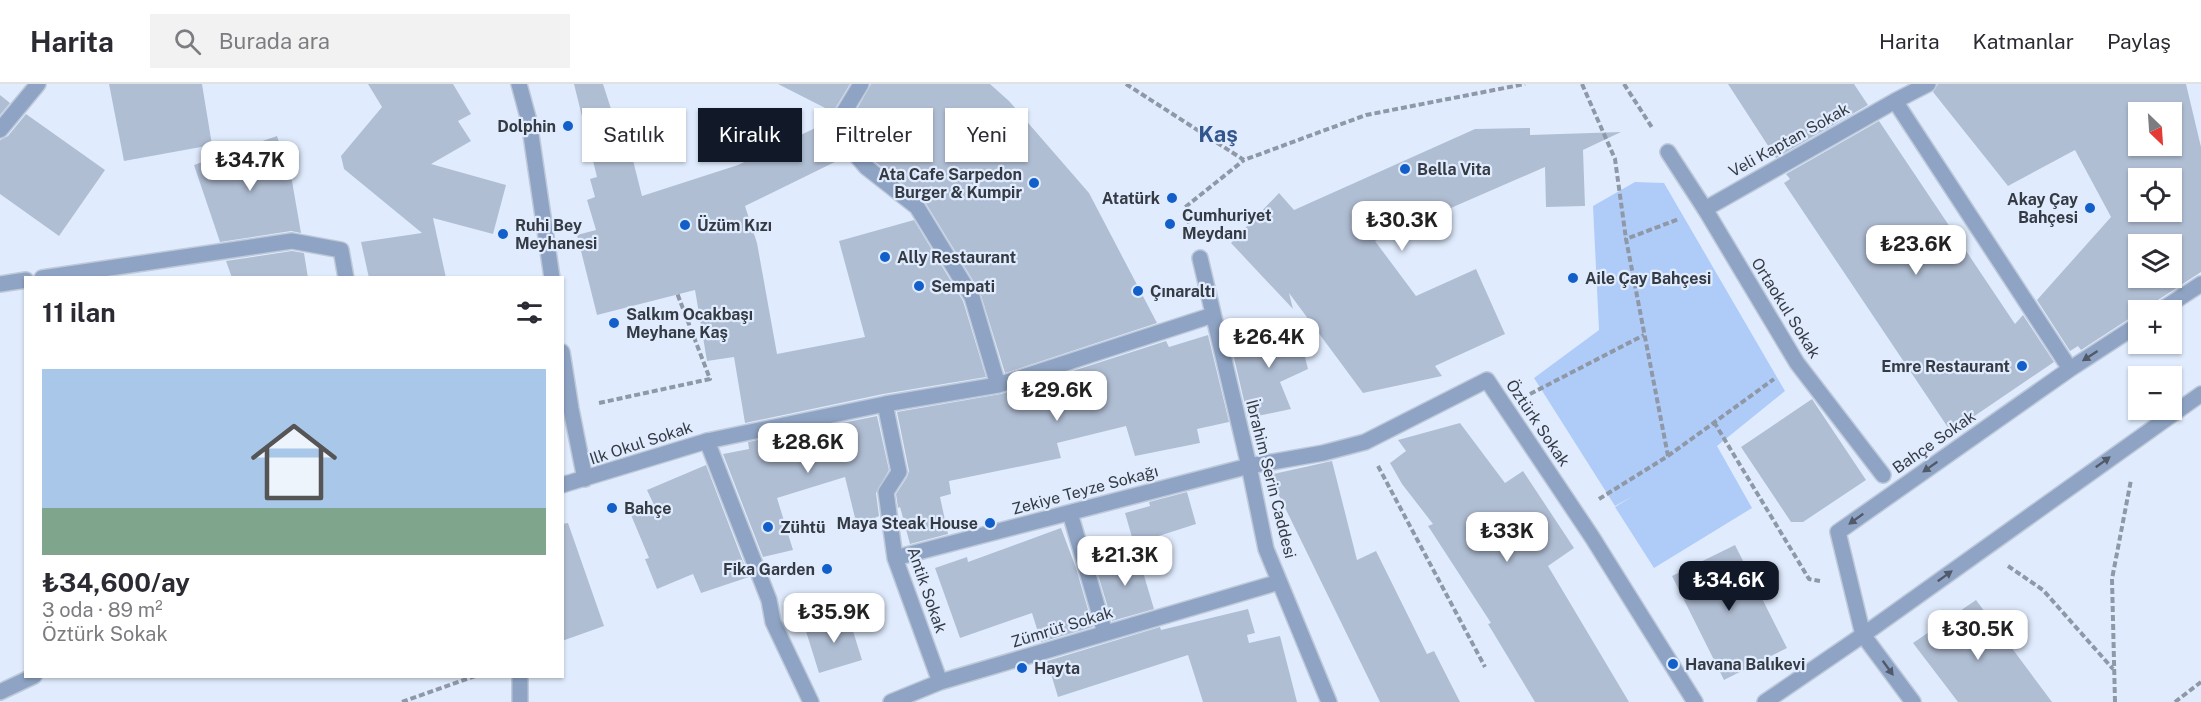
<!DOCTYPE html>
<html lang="tr">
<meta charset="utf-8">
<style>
body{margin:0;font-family:"Public Sans",sans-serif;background:#f2f2f3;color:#2b2b33;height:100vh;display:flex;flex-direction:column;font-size:22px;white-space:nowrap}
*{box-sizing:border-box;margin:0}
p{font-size:20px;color:#7c7c81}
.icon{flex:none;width:33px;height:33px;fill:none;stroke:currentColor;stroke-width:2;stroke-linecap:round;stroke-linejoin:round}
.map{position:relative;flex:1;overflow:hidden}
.details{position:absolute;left:24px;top:192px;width:540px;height:402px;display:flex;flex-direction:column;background:#fff;border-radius:0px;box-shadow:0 2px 4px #0004}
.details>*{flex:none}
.guide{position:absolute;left:582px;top:24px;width:570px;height:54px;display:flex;gap:12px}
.needle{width:39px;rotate:155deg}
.buttons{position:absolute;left:2128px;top:18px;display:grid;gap:12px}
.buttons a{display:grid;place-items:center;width:54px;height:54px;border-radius:0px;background:#fff;box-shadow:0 2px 4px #0004;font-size:30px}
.price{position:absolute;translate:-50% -51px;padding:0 14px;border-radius:12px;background:#fff;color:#222;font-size:20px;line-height:39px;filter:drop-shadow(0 2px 3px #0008)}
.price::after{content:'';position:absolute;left:50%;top:36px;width:18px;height:14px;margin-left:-9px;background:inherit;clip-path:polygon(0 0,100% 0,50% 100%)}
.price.on{background:#111827;color:#fff}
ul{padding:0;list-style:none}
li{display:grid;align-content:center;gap:12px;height:318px;padding:0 18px}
li span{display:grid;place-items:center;height:186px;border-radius:0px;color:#555}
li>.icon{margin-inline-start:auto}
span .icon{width:108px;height:108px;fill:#fffc;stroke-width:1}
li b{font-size:26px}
h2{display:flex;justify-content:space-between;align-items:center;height:72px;padding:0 18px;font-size:26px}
.pill{padding:0 21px;border-radius:0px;background:#fff;box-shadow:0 2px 4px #0004;font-size:21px;line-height:54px}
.pill.on{background:#111827;color:#fff}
header{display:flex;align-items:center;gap:36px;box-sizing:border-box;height:84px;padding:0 30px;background:#fff;border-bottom:2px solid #e1e1e2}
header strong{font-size:28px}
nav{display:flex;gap:33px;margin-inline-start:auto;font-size:21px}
.search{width:420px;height:54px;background:#f2f2f3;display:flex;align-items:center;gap:15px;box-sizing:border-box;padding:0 21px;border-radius:0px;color:#7c7c81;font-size:22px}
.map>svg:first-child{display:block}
.green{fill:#afccf9}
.building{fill:#b0bed4;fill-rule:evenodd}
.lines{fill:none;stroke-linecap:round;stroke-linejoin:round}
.service-casing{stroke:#bec9d9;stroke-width:18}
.pedestrian-casing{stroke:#bec9d9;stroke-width:18}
.minor-casing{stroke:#bec9d9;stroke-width:18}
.path{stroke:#8f98a6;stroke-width:4;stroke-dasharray:6 3;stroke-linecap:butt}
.service{stroke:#8fa4c4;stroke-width:15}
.pedestrian{stroke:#8fa4c4;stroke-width:15}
.minor{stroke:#8fa4c4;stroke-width:15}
.oneway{fill:#505a6a}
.poi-dot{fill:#135fca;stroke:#e0ecfe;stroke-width:2}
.labels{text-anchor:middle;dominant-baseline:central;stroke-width:4.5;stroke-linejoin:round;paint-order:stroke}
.poi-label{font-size:16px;font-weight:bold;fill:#353b44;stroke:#e0ecfe;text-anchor:start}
.street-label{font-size:16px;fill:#353b44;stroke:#e0ecfe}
.district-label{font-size:22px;font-weight:bold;fill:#31558c;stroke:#e0ecfe}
</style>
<header>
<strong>Harita</strong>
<div class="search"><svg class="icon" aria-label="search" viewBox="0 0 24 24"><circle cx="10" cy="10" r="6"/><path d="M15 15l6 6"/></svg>Burada ara</div>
<nav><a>Harita</a><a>Katmanlar</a><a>Paylaş</a></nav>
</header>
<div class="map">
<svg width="2201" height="618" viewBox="0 0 2201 618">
<rect width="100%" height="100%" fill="#e0ecfe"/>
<path class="green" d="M1635 98 1664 99 1785 307 1717 362 1752 424 1654 484 1615 423 1633 412 1615 422 1534 294 1599 246 1593 122Z"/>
<path class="building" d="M109 0H202L212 61 124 77Z
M368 0H453L471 30 458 37 471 57 431 80 506 101 493 150 433 134 446 194H369L361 158 422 149 344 85 341 72 382 23Z
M574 0H603L613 31 621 29 642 112 738 81 832 36 841 67 845 73 745 122 757 159 777 270 865 253 839 157 914 136 963 217 986 293 883 310 745 339 734 273 707 277 695 206 597 231 577 151 596 146 587 116 595 113 590 95 597 93Z
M778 0H850L833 28Z
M871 0H990L1009 17 1089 109 1157 239 1005 289 980 208 925 118 873 76 859 59 852 34Z
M1728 0H1854L1868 21 1776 74Z
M1938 0H2186L2201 63V188L2081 266 2078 262 2070 267 2037 216 2111 133 2075 66 2008 102 1933 8ZM2139 28H2172V62H2139ZM2139 94H2172V128H2139ZM2139 160H2172V194H2139Z
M0 11 10 19 0 31Z
M26 30 105 86 59 152 0 110V56L8 52Z
M1879 37 2015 240 2023 231 2054 278 1951 348 1784 99 1790 95 1786 90Z
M1530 44V51L1621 48 1583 66 1585 122 1546 123 1545 83 1375 157 1416 212 1476 185 1505 250 1435 282 1442 292 1363 309 1289 209 1293 225 1231 159 1279 109 1294 126 1475 45Z
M277 52 292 97 301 149 291 147 220 158 194 81Z
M292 167 304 169 308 194H232L226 177Z
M1296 238 1308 285 1280 298 1291 325 1248 334 1232 265Z
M1208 251 1229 338 1197 345 1200 359 1135 372 1126 342 1057 359 1061 374 949 397 951 410 940 413 948 450 910 460 900 423 898 424 896 410 907 393 909 387 897 328 1001 310 1166 257 1169 263Z
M1812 315 1866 396 1803 438H1791L1741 363Z
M877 332 889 386 876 409 879 432 857 442 845 393 777 414 793 466 763 473 723 370 749 365 748 358Z
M1460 339 1505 399 1523 387 1574 464 1548 482 1629 618H1535L1488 540 1491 539 1428 442 1433 440 1402 400 1390 379 1406 367 1398 356Z
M1332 377 1357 476 1376 467 1427 570 1434 567 1460 618H1380L1269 391Z
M706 381 749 493 701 509 693 490 657 505 645 475 649 474 631 431 654 421 647 406Z
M1187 408 1196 440 1134 460 1125 429 1150 422 1149 418Z
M568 439 604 542 562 557V440Z
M1061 444 1076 484 1093 543 1041 558 1032 529 960 554 935 484 967 473 968 478Z
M1735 461 1787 564 1724 596 1672 492Z
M1137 468 1154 525 1112 537 1095 481Z
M1976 516 2052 618H1958L1913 559Z
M1248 525 1255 549 1247 551 1249 559 1280 552 1297 618H1203L1188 571 1058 613 1047 577 1160 543 1161 546Z
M848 531 862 576 819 589 805 544Z"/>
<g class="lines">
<g class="service-casing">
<path id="service" d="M0 46 38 0"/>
</g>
<g class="pedestrian-casing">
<path id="pedestrian" d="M861 0 841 33 850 64 866 83 917 123 972 213 998 301
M1668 68 1705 125 1797 279 1883 391
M1200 174 1249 382 1266 465 1329 618
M885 320 899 388 886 408 895 474 940 598
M707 357 885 320 998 301 1213 231
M1070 429 1105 549
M895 474 1249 382 1323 369 1365 358 1487 296 1592 453 1695 618
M891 618 940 598 1279 498
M1765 618 1863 551"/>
</g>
<g class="minor-casing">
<path id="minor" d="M519 0 529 37 552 194
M1895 17 1928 0
M1705 125 1895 17 2070 285
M42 194 292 157 341 166 346 194
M0 200 26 196
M2161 226 2201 200
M562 268 571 325 585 395
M562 401 707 357 769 516 773 538 811 618
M1863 551 2201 310
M520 592V618
M0 608 34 592
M1913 618 1863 551 1838 448 2070 285 2139 240"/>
</g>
<path class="path" d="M1126 0 1244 76 1366 31 1525 0
M1582 0 1615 75 1626 155
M1624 0 1653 45
M1192 148 1184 124 1244 76
M1530 310 1644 251
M599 319 710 295 677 209
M1714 338 1809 495 1820 497
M1668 372 1774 295
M1378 382 1485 583
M1599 415 1668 372 1626 155 1679 135
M2008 482 2043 506 2113 585
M402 618 475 592
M2115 618 2112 495 2131 396
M2175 618 2201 598"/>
<use href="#service" class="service"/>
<use href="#pedestrian" class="pedestrian"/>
<use href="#minor" class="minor"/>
</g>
<defs><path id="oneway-solid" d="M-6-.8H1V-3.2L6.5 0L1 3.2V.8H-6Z" transform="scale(1.5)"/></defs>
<g class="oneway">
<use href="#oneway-solid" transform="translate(2090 272) rotate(147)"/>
<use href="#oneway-solid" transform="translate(2103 378) rotate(-36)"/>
<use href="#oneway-solid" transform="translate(1930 383) rotate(145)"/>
<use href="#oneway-solid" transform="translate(1856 435) rotate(144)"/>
<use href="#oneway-solid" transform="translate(1945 492) rotate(-36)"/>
<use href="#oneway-solid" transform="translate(1888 584) rotate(54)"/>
</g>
<g class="poi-dot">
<circle cx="568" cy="42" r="6"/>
<circle cx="1405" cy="85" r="6"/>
<circle cx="1034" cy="99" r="6"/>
<circle cx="1172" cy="114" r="6"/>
<circle cx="2090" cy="124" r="6"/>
<circle cx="1170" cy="140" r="6"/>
<circle cx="685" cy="141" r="6"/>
<circle cx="503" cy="150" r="6"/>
<circle cx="885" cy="173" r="6"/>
<circle cx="1573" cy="194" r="6"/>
<circle cx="919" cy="202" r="6"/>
<circle cx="1138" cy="207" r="6"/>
<circle cx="614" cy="239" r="6"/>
<circle cx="2022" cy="282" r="6"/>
<circle cx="612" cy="424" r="6"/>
<circle cx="990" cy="439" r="6"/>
<circle cx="768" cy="443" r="6"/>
<circle cx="827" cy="485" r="6"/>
<circle cx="1673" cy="580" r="6"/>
<circle cx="1022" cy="584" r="6"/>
</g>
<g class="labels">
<g class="poi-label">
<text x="556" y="42" text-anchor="end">Dolphin</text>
<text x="1417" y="85">Bella Vita</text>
<text x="1022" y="90" text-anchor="end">Ata Cafe Sarpedon<tspan x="1022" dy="18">Burger &amp; Kumpir</tspan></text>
<text x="1160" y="114" text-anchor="end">Atatürk</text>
<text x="2078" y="115" text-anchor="end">Akay Çay<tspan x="2078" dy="18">Bahçesi</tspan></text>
<text x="1182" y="131">Cumhuriyet<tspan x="1182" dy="18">Meydanı</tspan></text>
<text x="515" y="141">Ruhi Bey<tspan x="515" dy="18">Meyhanesi</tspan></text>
<text x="697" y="141">Üzüm Kızı</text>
<text x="897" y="173">Ally Restaurant</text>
<text x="1585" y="194">Aile Çay Bahçesi</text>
<text x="931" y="202">Sempati</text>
<text x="1150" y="207">Çınaraltı</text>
<text x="626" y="230">Salkım Ocakbaşı<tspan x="626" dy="18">Meyhane Kaş</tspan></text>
<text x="2010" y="282" text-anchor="end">Emre Restaurant</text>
<text x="624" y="424">Bahçe</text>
<text x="978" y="439" text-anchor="end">Maya Steak House</text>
<text x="780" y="443">Zühtü</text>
<text x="815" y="485" text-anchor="end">Fika Garden</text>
<text x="1685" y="580">Havana Balıkevi</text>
<text x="1034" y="584">Hayta</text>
</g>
<g class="street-label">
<text transform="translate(1789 56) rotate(-29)">Veli Kaptan Sokak</text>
<text transform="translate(1786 224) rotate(58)">Ortaokul Sokak</text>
<text transform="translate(1538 339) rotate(56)">Öztürk Sokak</text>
<text transform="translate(1934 358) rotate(-35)">Bahçe Sokak</text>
<text transform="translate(641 359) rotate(-18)">Ilk Okul Sokak</text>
<text transform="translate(1271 395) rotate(76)">İbrahim Serin Caddesi</text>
<text transform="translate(1085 406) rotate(-15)">Zekiye Teyze Sokağı</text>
<text transform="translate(927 506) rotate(71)">Antik Sokak</text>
<text transform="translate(1062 543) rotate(-17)">Zümrüt Sokak</text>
</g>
<g class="district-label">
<text x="1218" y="50">Kaş</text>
</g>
</g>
</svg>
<div class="buttons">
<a><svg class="needle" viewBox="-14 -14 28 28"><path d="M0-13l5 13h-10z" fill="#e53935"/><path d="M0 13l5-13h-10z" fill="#7c7c81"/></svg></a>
<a><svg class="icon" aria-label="locate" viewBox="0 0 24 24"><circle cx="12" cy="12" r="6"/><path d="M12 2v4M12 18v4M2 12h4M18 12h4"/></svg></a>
<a><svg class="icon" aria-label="layers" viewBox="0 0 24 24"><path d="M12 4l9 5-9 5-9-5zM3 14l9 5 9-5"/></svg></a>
<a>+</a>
<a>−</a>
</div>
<b class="price" style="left:250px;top:108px">₺34.7K</b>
<b class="price" style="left:1402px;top:168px">₺30.3K</b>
<b class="price" style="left:1916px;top:192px">₺23.6K</b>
<b class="price" style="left:1269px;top:285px">₺26.4K</b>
<b class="price" style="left:1057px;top:338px">₺29.6K</b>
<b class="price" style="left:808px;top:390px">₺28.6K</b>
<b class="price" style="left:1507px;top:479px">₺33K</b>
<b class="price" style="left:1125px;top:503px">₺21.3K</b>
<b class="price on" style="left:1729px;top:528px">₺34.6K</b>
<b class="price" style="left:834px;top:560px">₺35.9K</b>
<b class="price" style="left:1978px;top:577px">₺30.5K</b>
<div class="guide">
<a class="pill">Satılık</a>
<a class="pill on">Kiralık</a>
<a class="pill">Filtreler</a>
<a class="pill">Yeni</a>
</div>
<section class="details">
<h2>11 ilan<svg class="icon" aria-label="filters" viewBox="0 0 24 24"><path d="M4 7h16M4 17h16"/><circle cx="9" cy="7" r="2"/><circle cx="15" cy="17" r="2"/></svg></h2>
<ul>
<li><span style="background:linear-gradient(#a9c7e8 75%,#7fa58c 0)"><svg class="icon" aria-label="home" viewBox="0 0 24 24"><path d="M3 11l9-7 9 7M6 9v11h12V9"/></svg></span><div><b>₺34,600/ay</b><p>3 oda · 89 m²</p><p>Öztürk Sokak</p></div></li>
</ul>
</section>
</div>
